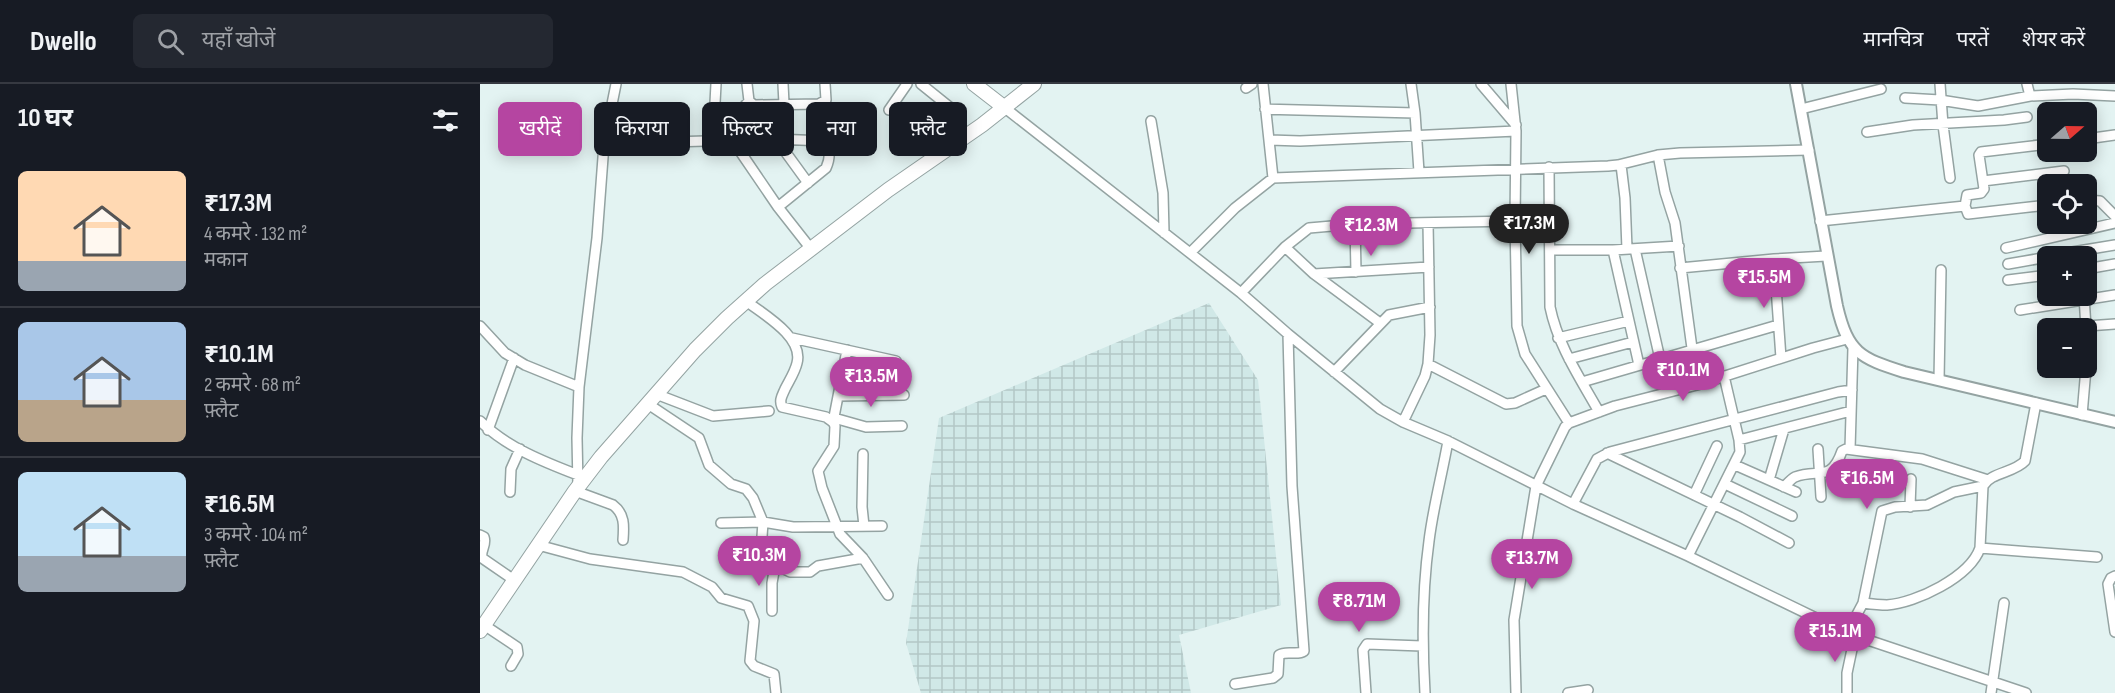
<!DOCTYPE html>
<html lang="hi">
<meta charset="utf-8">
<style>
body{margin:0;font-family:"Sofia Sans Condensed","Noto Sans Devanagari",sans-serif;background:#242831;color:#f1f3f6;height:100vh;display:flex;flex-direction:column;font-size:22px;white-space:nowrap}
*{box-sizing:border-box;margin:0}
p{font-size:20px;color:#9ea1a6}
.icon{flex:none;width:33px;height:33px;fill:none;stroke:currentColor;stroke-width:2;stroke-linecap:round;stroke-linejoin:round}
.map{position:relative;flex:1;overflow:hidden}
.side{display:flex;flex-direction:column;background:#171b24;width:480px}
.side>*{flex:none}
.guide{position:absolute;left:18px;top:18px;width:570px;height:54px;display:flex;gap:12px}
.needle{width:39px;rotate:70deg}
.tools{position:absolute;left:1557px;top:18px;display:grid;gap:12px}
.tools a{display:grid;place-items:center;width:60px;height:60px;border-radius:9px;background:#171b24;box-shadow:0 3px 15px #0003;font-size:30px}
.price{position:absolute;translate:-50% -51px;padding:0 14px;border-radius:21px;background:#b545a1;color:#fff;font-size:20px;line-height:39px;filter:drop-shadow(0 2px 3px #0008)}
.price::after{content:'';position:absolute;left:50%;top:36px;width:18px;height:14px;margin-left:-9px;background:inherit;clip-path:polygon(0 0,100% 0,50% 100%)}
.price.active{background:#222;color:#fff}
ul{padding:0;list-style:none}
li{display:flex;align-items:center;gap:18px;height:150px;padding:0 18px}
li+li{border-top:2px solid #363941}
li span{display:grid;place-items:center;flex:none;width:168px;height:120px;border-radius:9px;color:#555}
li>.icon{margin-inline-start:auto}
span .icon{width:72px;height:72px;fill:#fffc;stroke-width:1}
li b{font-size:26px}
h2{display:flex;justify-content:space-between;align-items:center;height:72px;padding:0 18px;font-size:26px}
.chip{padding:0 21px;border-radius:9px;background:#171b24;box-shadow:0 3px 15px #0003;font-size:21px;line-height:54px}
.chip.active{background:#b545a1;color:#fff}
header{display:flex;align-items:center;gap:36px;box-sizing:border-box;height:84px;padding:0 30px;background:#171b24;border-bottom:2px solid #363941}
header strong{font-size:28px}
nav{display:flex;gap:33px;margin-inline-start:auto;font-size:21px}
.search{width:420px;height:54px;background:#242831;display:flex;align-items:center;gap:15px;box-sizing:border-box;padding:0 21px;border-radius:9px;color:#9ea1a6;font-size:22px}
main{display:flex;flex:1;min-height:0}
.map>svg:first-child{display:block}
.industrial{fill:url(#industrial-grid)}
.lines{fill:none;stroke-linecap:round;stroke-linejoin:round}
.minor-casing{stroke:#94a3a2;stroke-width:12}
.major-casing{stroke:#94a3a2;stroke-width:14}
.highway-casing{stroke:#94a3a2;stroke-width:16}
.minor{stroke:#fff;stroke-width:9}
.major{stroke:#fff;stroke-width:10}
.highway{stroke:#fff;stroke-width:14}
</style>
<header>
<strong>Dwello</strong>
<div class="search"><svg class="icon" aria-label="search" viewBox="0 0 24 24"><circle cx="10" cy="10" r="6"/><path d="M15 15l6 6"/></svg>यहाँ खोजें</div>
<nav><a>मानचित्र</a><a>परतें</a><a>शेयर करें</a></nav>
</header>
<main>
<section class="side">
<h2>10 घर<svg class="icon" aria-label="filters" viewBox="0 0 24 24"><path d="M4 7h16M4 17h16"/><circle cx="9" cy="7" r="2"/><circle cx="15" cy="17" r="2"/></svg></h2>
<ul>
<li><span style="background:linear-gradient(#ffd9b3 75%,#9aa5b1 0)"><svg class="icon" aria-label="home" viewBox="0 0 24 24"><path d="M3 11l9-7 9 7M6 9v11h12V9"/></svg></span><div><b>₹17.3M</b><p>4 कमरे · 132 m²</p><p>मकान</p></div></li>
<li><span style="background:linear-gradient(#a9c7e8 65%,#b9a48a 0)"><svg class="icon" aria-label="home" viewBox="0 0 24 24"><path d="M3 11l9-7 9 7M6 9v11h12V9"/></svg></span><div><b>₹10.1M</b><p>2 कमरे · 68 m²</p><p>फ़्लैट</p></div></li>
<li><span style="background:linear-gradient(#bfe0f5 70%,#9aa5b1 0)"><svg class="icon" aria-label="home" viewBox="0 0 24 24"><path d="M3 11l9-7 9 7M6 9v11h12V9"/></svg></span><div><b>₹16.5M</b><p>3 कमरे · 104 m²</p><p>फ़्लैट</p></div></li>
</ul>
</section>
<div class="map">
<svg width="1635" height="609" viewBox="0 0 1635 609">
<defs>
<pattern id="industrial-grid" width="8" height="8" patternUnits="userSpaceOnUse" patternTransform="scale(1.5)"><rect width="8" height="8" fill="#d0e8e7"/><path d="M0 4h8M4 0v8" fill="none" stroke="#b3c7c6"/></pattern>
</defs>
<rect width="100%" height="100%" fill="#e3f3f2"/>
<path class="industrial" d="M729 219 778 296 801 521 699 551 711 609H441L426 559 459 334Z"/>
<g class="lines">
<g class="minor-casing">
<path id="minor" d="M267 0 269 17 274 21 339 20 346 16 345 0
M303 0 304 20
M441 0 477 29
M783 0 793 94
M931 0 935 29 939 88
M1001 0 1036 41
M1031 0 1036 47 1035 137 1037 242 1045 270 1089 339
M1460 0 1463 41 1470 94
M1547 0 1550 12
M766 4 772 0
M1425 14 1460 16 1498 22 1550 12 1593 10 1635 12
M525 24 761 209 808 250 900 325 923 338 968 357 1093 420 1208 472 1367 549 1546 609
M785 25 935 29
M1321 25 1401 5
M409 26 427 0
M671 37 683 109 684 149
M1387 48 1433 41 1524 36 1547 33
M296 55 328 99
M1606 55 1635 51
M263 56V24L269 17
M790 56 820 57 1036 47
M233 57 236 0
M253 57 298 123 331 165
M124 60 296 55 344 57C351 64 350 75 346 84L298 123
M1178 71 1185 108 1195 139 1217 301
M1141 81 1145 114 1147 165
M1069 83 1070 223C1078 262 1100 294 1119 328
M1503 97 1584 87
M1606 116 1620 117 1635 132
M1485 122 1487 111 1501 109 1504 105 1499 71 1501 68 1568 60
M1340 137 1485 122 1488 130 1568 121
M875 140 876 188
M805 163 834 190 900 239
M1526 164 1635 139
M1155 165 1180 275
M1070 166H1133L1199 162
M1133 166 1159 281
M710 169 755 124 793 94 1128 82 1138 81 1178 71 1200 69 1329 66
M1568 172 1635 161
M1294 175 1301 274
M1528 180 1568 173
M1200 184 1294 175 1346 172
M1606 185 1635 180
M834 190 949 183
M1528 196 1568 191
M761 209 805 163 829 144 875 140 1035 137
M1604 212 1606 244
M266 217C283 230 324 253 317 279 315 288 309 297 305 305 302 312 299 316 302 323L346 333 353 338 355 342 354 362 338 387 342 404 360 450 383 474 408 511
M1540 226 1635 211
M0 242 25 269 45 281 99 303
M1607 242 1635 240
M312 254 416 277
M1078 254 1149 237
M1089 275 1153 258
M948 280 1026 320 1035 319 1066 305
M854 288 909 231 950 223
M1459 296 1461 186
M1102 298 1298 241
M176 310 233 332 289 327
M358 312 424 311
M168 320 219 354 229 381 251 400 266 405 273 414 283 438 281 467 284 475 310 488H330L338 482 383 474
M1602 331 1606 284
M354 334 386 343 422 342
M0 337C26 363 64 378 98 391
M353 338 367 266
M923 338 945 292 948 280 950 251 948 139
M8 346 34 274
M1259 356 1371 327
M1338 365 1341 413
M1370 365 1373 264
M1127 369 1260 433 1309 459
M383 370 382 423 384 442
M1255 381 1316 408
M1289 396 1304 345
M1245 400 1312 432
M98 402 97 354 99 303 117 154 124 60 136 0
M1304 403C1307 400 1311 395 1315 393 1338 384 1351 399 1362 367L1366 365 1442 375 1508 396
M95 407 133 421C145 430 144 442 143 456
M30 408 31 385 40 365
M1214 411 1237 362
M1093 420 1117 375 1130 368 1358 308 1372 306
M1430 423 1431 395
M241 439 283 438 313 443 402 442
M0 451 4 453C7 461 0 466 2 474L34 496
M58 461 110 475 203 488 232 503 241 514 268 522 274 537 270 577 274 582 294 590 296 609
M1500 464 1617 473
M1208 472 1260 368 1259 356 1244 292
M1635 492 1631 494 1628 500 1635 548
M1383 519C1391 520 1399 521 1407 521 1436 519 1490 493 1500 464L1503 402C1511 388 1534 389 1545 377L1556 319
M292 527V499L295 482
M4 541 37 563 38 570 31 582
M1367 549 1383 519 1402 427 1415 423 1447 421 1474 408 1503 402
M755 600 793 594 798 590 799 571C807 566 817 572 824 567L812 402 808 250
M886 609 883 566 887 560 942 562
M945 609C942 558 942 508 949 457 953 424 962 391 968 357
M1036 609 1034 536 1056 402 1085 343 1089 339 1135 322 1217 301 1333 264 1367 255
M1088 609 1108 606
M1367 609V589L1375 551
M1511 609 1524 519"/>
</g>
<g class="major-casing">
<path id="major" d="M1316 0 1357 222C1368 269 1380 274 1424 288L1635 338"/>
</g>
<g class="highway-casing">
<path id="highway" d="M494 0 525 24
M0 547 95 407 121 373 215 266 247 234 285 200 408 106 502 41 554 0"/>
</g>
<use href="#minor" class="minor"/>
<use href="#major" class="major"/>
<use href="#highway" class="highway"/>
</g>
</svg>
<div class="tools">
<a><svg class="needle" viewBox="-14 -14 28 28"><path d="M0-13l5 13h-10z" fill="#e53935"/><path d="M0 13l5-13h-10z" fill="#9ea1a6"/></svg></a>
<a><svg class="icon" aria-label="locate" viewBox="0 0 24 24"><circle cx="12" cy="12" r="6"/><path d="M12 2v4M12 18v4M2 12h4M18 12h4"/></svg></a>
<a>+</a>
<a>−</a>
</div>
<b class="price active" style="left:1049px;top:171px">₹17.3M</b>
<b class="price" style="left:891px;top:173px">₹12.3M</b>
<b class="price" style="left:1284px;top:225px">₹15.5M</b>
<b class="price" style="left:1203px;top:318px">₹10.1M</b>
<b class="price" style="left:391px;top:324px">₹13.5M</b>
<b class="price" style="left:1387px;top:426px">₹16.5M</b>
<b class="price" style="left:279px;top:503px">₹10.3M</b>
<b class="price" style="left:1052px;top:506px">₹13.7M</b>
<b class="price" style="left:879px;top:549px">₹8.71M</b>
<b class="price" style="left:1355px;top:579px">₹15.1M</b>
<div class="guide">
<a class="chip active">खरीदें</a>
<a class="chip">किराया</a>
<a class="chip">फ़िल्टर</a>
<a class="chip">नया</a>
<a class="chip">फ़्लैट</a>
</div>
</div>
</main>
